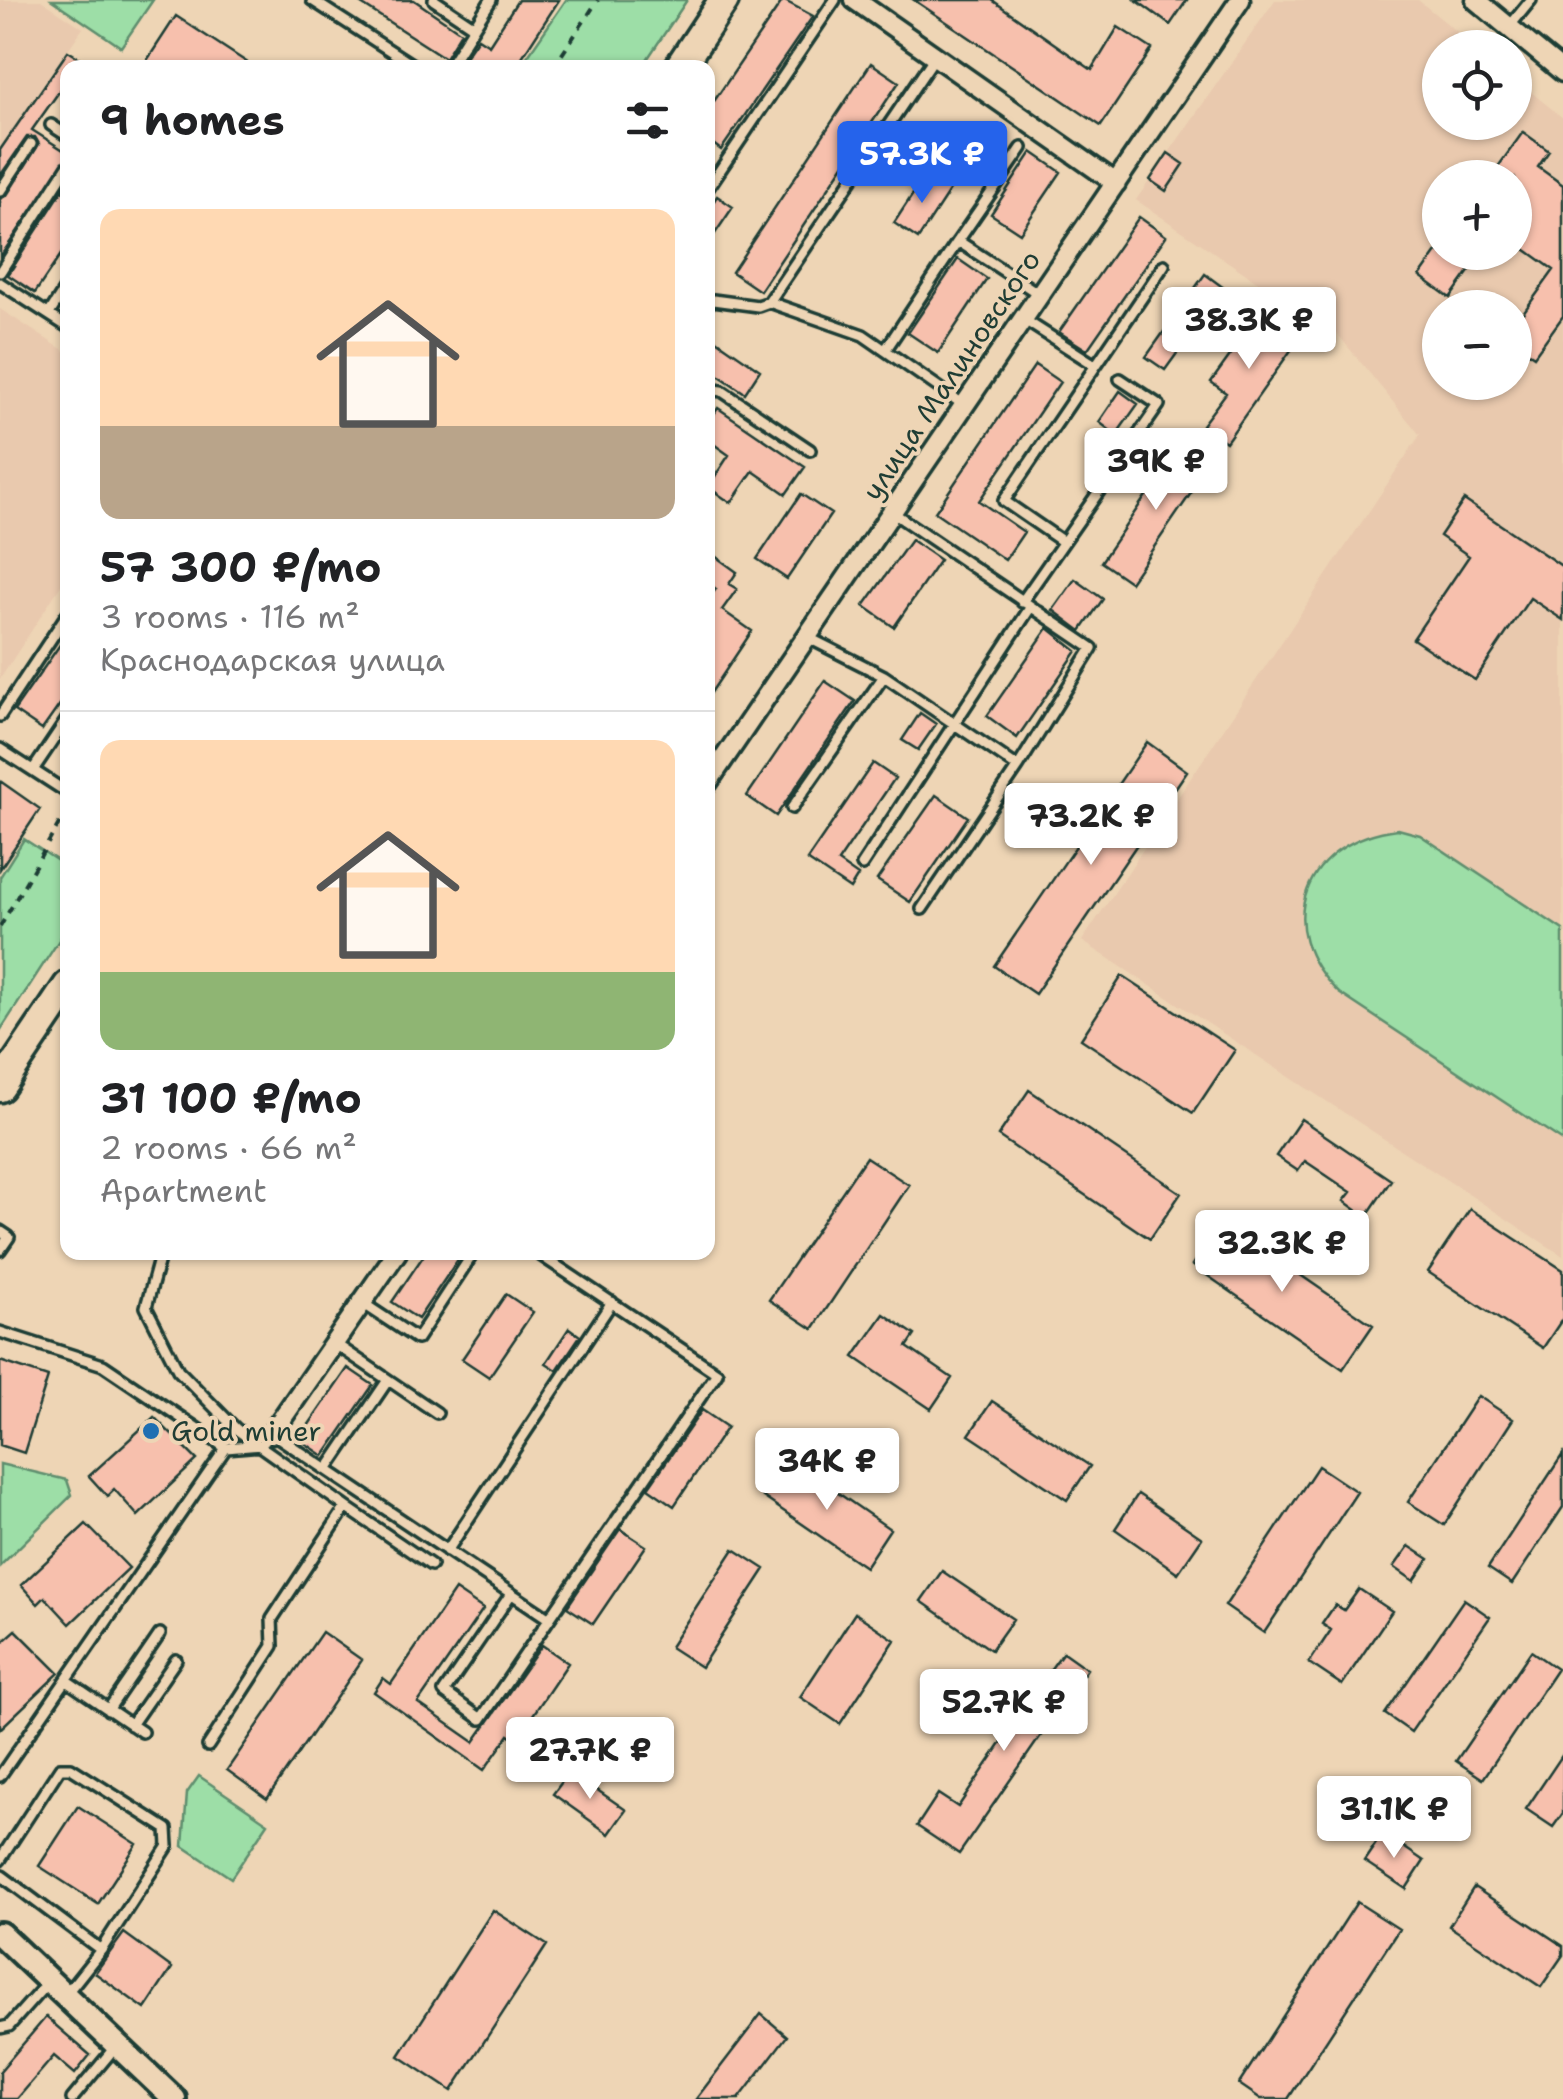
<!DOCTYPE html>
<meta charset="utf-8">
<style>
body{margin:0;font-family:"Shantell Sans",sans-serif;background:#f2f2f2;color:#202124;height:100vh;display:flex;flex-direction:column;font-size:38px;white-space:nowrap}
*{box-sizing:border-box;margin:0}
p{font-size:32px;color:#757577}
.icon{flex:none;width:55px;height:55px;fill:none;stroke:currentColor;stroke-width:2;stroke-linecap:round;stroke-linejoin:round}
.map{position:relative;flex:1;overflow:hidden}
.sheet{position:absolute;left:60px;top:60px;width:655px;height:1200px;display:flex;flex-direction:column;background:#fff;border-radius:20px;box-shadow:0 2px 8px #0004}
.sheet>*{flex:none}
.controls{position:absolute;left:1422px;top:30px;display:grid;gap:20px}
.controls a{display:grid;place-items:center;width:110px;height:110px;border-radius:50%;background:#fff;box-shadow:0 2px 8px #0004;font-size:50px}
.price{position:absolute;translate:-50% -85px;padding:0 22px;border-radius:10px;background:#fff;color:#222;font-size:32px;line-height:65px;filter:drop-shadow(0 2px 5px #0008)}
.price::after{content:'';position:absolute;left:50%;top:60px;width:30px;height:22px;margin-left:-15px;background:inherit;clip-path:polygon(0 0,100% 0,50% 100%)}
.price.current{background:#2563eb;color:#fff}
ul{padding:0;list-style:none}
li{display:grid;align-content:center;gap:20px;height:530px;padding:0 40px}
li+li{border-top:2px solid #e0e0e0}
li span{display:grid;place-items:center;height:310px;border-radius:20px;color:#555}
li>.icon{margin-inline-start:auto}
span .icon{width:180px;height:180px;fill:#fffc;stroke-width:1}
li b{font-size:42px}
h2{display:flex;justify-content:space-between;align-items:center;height:120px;padding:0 40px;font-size:42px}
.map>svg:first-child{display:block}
.built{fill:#e9c9ae;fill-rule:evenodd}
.green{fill:#9ddea7;stroke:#5e8e6e;stroke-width:2.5}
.building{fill:#f7c0ad;stroke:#1f3d34;stroke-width:2.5}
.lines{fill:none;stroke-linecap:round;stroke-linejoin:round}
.service-casing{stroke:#1f3d34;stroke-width:16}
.minor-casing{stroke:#1f3d34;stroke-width:25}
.tertiary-casing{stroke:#1f3d34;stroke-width:30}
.secondary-casing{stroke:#1f3d34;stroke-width:35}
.path{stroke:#1f3d34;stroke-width:4;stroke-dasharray:8 8;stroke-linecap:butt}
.service{stroke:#eed5b5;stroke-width:9}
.minor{stroke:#eed5b5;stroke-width:18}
.tertiary{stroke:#eed5b5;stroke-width:22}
.secondary{stroke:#eed5b5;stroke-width:28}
.poi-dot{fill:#1f6fb2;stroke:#eed5b5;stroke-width:4}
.labels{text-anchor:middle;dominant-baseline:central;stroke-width:8;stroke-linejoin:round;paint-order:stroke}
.street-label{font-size:28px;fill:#1f3d34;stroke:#eed5b5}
.poi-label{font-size:28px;fill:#1f3d34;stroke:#eed5b5;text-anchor:start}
</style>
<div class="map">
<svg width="1563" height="2099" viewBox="0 0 1563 2099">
<rect width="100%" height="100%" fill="#eed5b5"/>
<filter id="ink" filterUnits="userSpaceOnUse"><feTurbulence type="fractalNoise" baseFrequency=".01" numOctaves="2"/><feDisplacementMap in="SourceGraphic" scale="20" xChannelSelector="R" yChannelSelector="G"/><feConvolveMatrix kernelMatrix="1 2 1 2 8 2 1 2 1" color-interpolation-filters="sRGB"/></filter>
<g filter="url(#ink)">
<path class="built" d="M0 0H41L83 28 0 148Z
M1275 0H1418L1476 47 1440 48V122H1515V79L1563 118V1256L1082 941 1420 435 1340 337 1136 200ZM1440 178H1515V252H1440ZM1440 308H1515V382H1440Z
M0 309 68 353 67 576 0 679Z"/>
<path class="green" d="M52 0H153L121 47Z
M566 0H687L642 67H520Z
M1398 829 1420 835 1563 930V1141L1339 993C1269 926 1305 840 1398 829Z
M24 839 67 867V928L0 1031V877Z
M0 1464 67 1480 72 1495 0 1566Z
M199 1776 268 1823 231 1878 183 1846 187 1793Z"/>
<path class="building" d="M355 0H414L461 32 445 58Z
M518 0H559L515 68 458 67 478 38 489 45Z
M783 0 813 16 721 150 708 140V110Z
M914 0H992L1092 70 1118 27 1152 49 1101 126Z
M1136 0H1187L1170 25Z
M176 16 254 67 142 68Z
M68 51 81 59 75 68H68V79L32 130 68 153V158L0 257V199L7 195 39 144 35 137H27L0 176V150Z
M871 63 899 82 760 291 732 272Z
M1523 132 1549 151 1538 167 1563 185V316L1534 356 1515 343V324L1554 270 1515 242V178H1490Z
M1032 152 1061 172 1020 233 991 214Z
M1168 153 1184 164 1166 191 1150 180Z
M926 174 950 190 918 239 894 223Z
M68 182V244L35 293 8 275Z
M717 196 733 207 708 244V210Z
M1139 217 1166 236 1087 350 1059 332Z
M1437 252H1483L1450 298 1420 276Z
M958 259 987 279 938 353 908 333Z
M1205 274 1224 288 1165 370 1146 357Z
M1263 310 1301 336 1226 442 1202 425 1226 393 1211 382Z
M708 334 760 370 745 393 708 368Z
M1035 365 1060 382 979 501 1024 532 1005 560 935 512Z
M1120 391 1138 404 1116 435 1099 422Z
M718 408 805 467 786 494 753 471 731 503 708 487 729 455 708 440V423Z
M1181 444 1211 464 1130 582 1101 562Z
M801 494 831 514 787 579 757 559Z
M1464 500 1563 567V620L1530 598 1475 680 1413 639 1469 556 1440 536Z
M911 540 940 560 894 627 864 606Z
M708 551 737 572 729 584 737 589 722 610 752 631 708 697V599L716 589 708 583Z
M1075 579 1103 599 1081 631 1053 610Z
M1048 628 1077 651 1017 738 987 716Z
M68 633V693L42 730 14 711Z
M825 681 855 701 776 816 747 796Z
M920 713 936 724 918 750 902 740Z
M1147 742 1187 771 1035 994 994 966Z
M873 763 895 778 838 862 858 876 850 889 807 860Z
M0 781 40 809 0 869Z
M936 795 968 817 910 902 877 880Z
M1122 976 1235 1050 1193 1113 1081 1039Z
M1029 1090 1181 1193 1150 1239 998 1136Z
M1301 1119 1391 1180 1366 1217 1344 1201 1351 1192 1305 1161 1298 1171 1276 1156Z
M866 1157 909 1185 813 1329 769 1300Z
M1470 1209 1563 1270V1318L1543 1348 1428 1272Z
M1222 1221 1373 1325 1343 1369 1192 1265Z
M426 1252H463L418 1319 392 1302Z
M506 1294 533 1312 489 1377 462 1359Z
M884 1314 915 1335 907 1347 952 1378 931 1409 854 1357Z
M569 1328 580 1336 557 1370 546 1363Z
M0 1361 48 1377 24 1453 0 1445Z
M348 1368 373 1385 324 1456 299 1439Z
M1478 1396 1513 1419 1444 1525 1408 1502Z
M992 1401 1090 1466 1067 1500 969 1435Z
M702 1410 727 1427 674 1506 648 1488Z
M154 1417 197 1460 138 1516 114 1489 107 1496 89 1476Z
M1563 1454V1507L1512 1584 1488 1568Z
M789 1459 890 1529 865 1567 763 1497Z
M1318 1466 1357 1492 1264 1633 1225 1606Z
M1138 1494 1202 1538 1178 1573 1115 1529Z
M86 1524 129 1568 70 1624 45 1597 38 1604 21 1585Z
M620 1529 646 1546 593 1624 567 1607Z
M1409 1546 1429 1559 1414 1581 1394 1567Z
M734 1549 765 1569 701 1667 670 1647Z
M942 1571 1013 1619 991 1650 921 1601Z
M1359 1589 1392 1611 1342 1685 1309 1663 1331 1630 1322 1624 1335 1605 1344 1610Z
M455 1590 483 1609 418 1703 474 1742 542 1645 568 1663 516 1740 509 1735 484 1770 374 1692 383 1678 391 1684Z
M1464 1599 1490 1617 1411 1732 1385 1714Z
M855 1613 895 1640 840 1724 800 1697Z
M16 1630 59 1673 0 1729V1644Z
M322 1632 362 1660 267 1799 227 1770Z
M1531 1651 1557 1669 1483 1779 1456 1761Z
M1063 1652 1087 1669 959 1854 917 1826 938 1794 958 1807 1009 1732 989 1718 1011 1687 1029 1699Z
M1563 1754V1813L1553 1827 1526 1809Z
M570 1771 626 1810 609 1834 553 1794Z
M78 1806 137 1844 98 1904 39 1866Z
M1383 1833 1424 1861 1406 1889 1364 1861Z
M1474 1887 1563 1946V1955L1541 1987 1449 1926Z
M1357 1902 1399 1929 1288 2099H1261L1239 2084Z
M493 1910 547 1945 452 2091 399 2056Z
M124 1933 172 1968 145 2009 95 1973Z
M761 2014 787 2036 739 2099H696Z
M46 2017 90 2055 75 2074 54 2056 17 2099H0V2071Z"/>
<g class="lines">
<g class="service-casing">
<path id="service" d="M312 0 417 68
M434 0 473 26
M1509 27 1531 0
M448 68 491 0
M51 125 68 136
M708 188 835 0
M0 191 31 144
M958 241 1022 148
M0 272 68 166
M0 283 68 327
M769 302 863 335 964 405
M708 304 713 300 758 306 769 302 936 55
M49 314 68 284
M1023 319 1095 365
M886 349 958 241 1039 294
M708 389 722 391 810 450
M892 512 1092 648 1018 767
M1062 541 1004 501 1164 265
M1022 602 1159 405 1120 379
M807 637 884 676 1018 767 922 909
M0 716 68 613
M0 749 68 793
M33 770 68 718
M792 808 884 676
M862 865 1030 608
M0 1231 9 1237 0 1250
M161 1252 146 1307 178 1370 236 1429 346 1507 272 1619 273 1646 208 1746
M361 1302 417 1339 474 1252
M0 1332 103 1365 226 1448
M334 1343 437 1413
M327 1470 388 1380
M346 1507 431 1565
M447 1551 612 1302
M511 1594 444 1692 481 1719 717 1373 536 1252
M67 1681 142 1732
M108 1710 160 1634
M131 1725 176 1660
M0 1776 226 1448 261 1445 272 1433 548 1618
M0 1860 60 1768H71L167 1829 168 1846 101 1950 66 1994
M2 1876 101 1950
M0 2028 9 2026 48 1982
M72 2099 116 2046"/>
</g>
<g class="minor-casing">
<path id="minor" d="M855 0 1116 183
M1476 0 1563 72
M708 782 1240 0
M272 1433 397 1252"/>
</g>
<g class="tertiary-casing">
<path id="tertiary" d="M0 1934 174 2099"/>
</g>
<g class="secondary-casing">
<path id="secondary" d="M679 68 724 0
M0 1087 68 986"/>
</g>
<path class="path" d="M553 68 598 0
M0 927 68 808"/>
<use href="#service" class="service"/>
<use href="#minor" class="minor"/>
<use href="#tertiary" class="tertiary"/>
<use href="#secondary" class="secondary"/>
</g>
</g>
<circle class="poi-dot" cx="151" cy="1431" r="10"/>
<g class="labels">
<g class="street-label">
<text transform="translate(951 375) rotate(-56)">улица Малиновского</text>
</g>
<g class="poi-label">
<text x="171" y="1431">Gold miner</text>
</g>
</g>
</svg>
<div class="controls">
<a><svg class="icon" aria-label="locate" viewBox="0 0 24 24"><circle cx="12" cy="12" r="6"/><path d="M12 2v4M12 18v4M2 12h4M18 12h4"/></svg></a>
<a>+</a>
<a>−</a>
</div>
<b class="price current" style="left:922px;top:206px">57.3K ₽</b>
<b class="price" style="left:1249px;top:372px">38.3K ₽</b>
<b class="price" style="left:1156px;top:513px">39K ₽</b>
<b class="price" style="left:1091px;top:868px">73.2K ₽</b>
<b class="price" style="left:1282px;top:1295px">32.3K ₽</b>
<b class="price" style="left:827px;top:1513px">34K ₽</b>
<b class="price" style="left:1004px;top:1754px">52.7K ₽</b>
<b class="price" style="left:590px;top:1802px">27.7K ₽</b>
<b class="price" style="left:1394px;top:1861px">31.1K ₽</b>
<section class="sheet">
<h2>9 homes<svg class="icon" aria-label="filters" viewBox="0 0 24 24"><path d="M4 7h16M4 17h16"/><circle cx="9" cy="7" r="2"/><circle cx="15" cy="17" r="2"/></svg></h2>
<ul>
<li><span style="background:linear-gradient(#ffd9b3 70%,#b9a48a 0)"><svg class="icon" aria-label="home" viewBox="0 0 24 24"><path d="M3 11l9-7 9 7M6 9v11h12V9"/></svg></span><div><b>57 300 ₽/mo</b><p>3 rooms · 116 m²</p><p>Краснодарская улица</p></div></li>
<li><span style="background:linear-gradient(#ffd9b3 75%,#8fb573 0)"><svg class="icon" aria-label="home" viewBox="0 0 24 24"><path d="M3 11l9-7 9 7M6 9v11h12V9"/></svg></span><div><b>31 100 ₽/mo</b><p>2 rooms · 66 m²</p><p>Apartment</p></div></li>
</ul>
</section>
</div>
